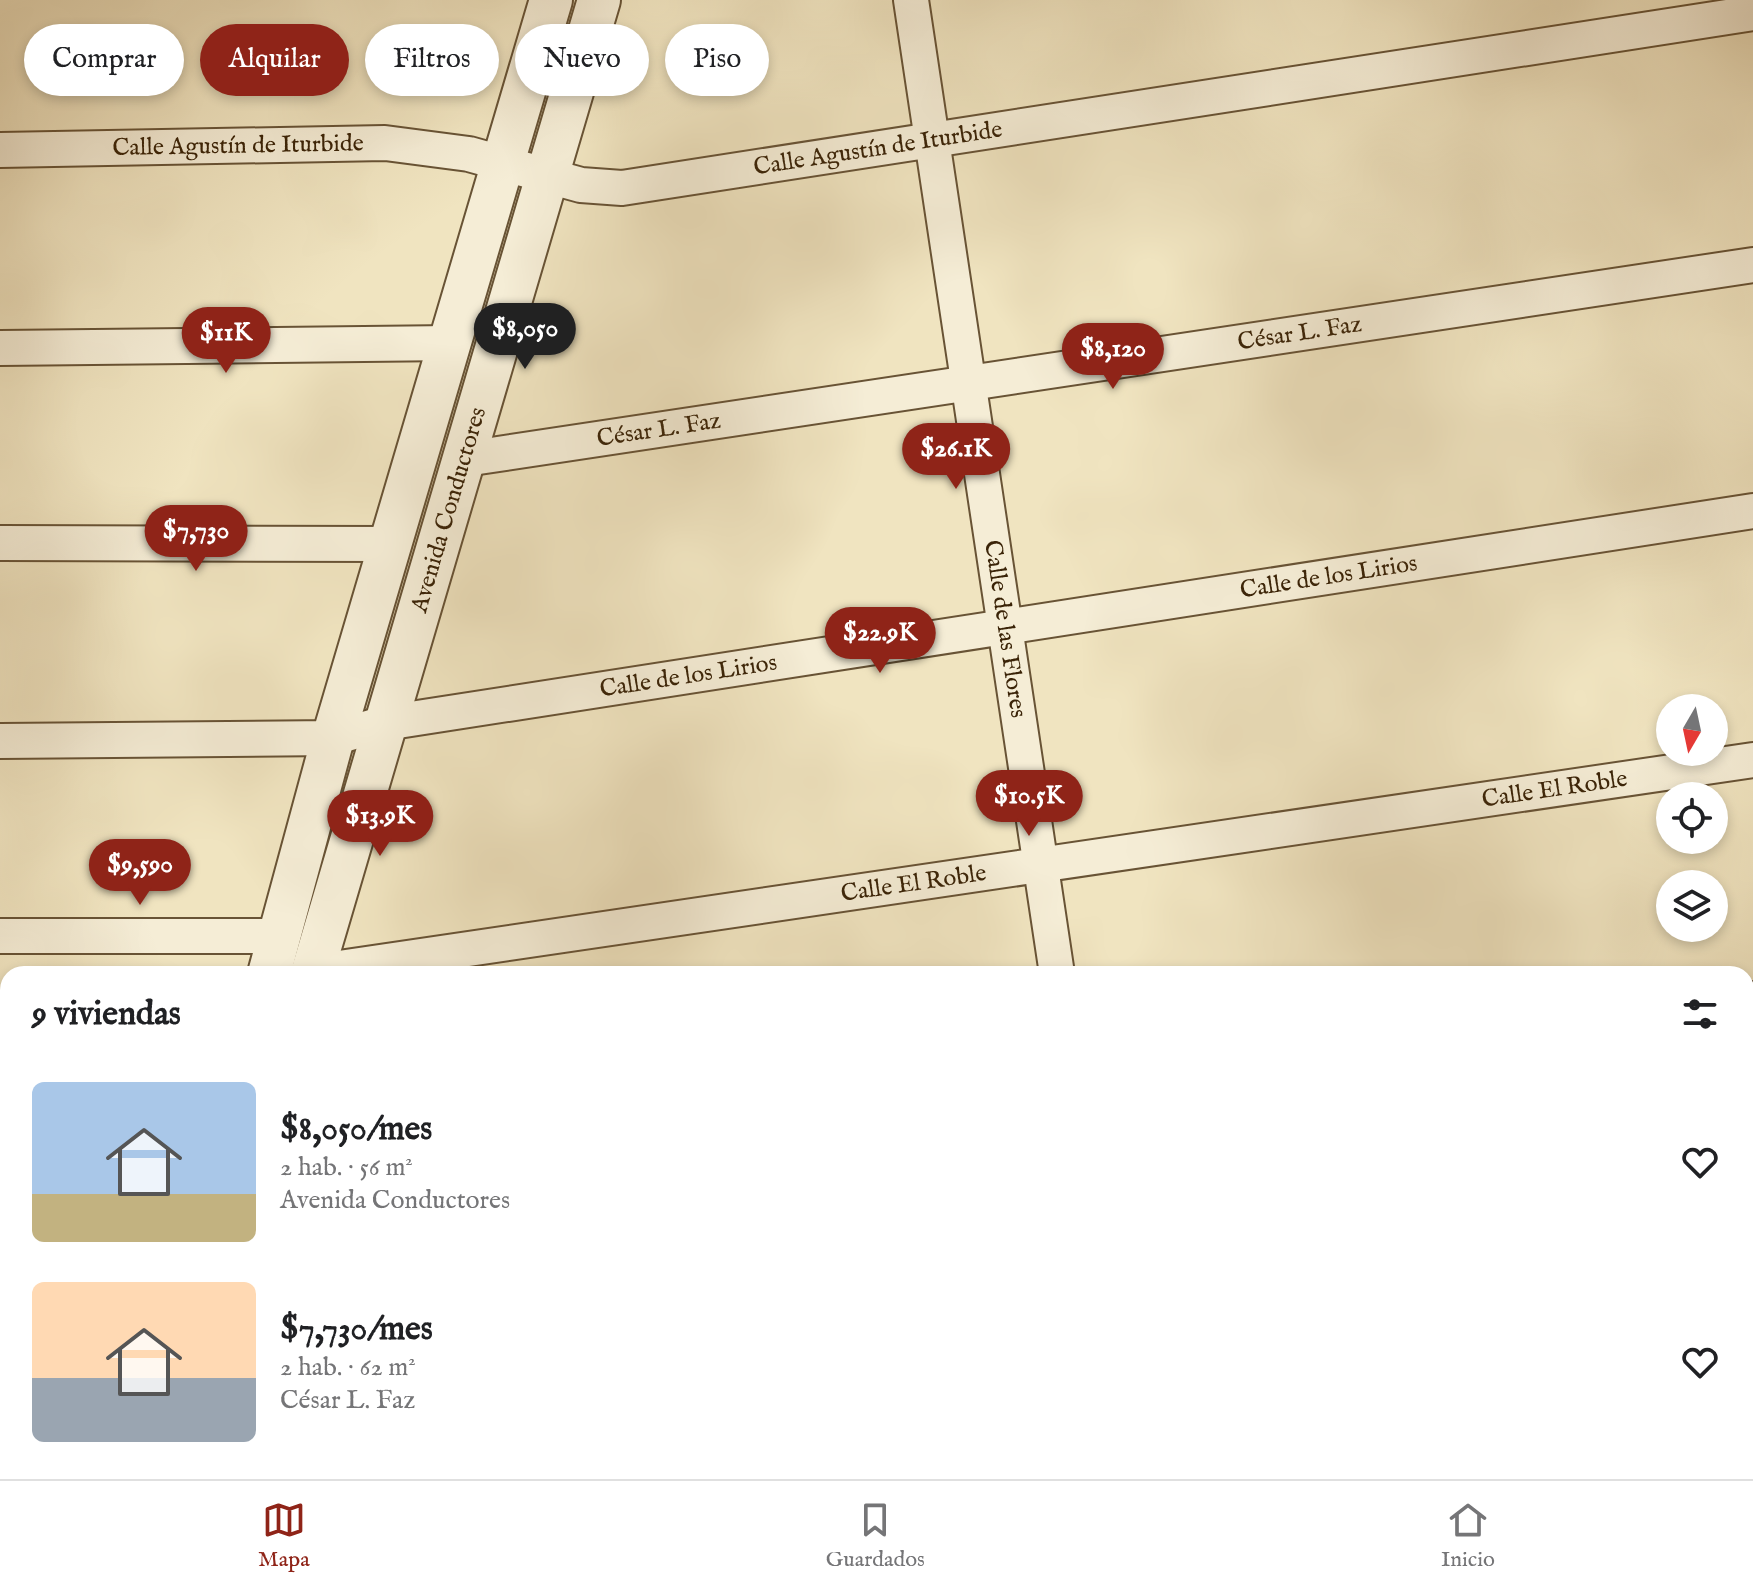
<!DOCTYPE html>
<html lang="es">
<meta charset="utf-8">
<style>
body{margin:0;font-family:"IM FELL English",serif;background:#f2f2f2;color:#202124;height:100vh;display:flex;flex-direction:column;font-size:30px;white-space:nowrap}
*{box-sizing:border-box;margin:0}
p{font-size:26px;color:#757577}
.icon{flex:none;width:44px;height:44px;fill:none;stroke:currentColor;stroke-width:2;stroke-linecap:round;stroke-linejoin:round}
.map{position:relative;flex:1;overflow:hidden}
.side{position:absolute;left:0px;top:966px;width:1754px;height:514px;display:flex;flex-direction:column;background:#fff;border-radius:24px 24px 0 0;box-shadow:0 4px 12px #0003}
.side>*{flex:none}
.guide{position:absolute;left:24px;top:24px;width:800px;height:72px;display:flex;gap:16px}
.needle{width:52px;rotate:189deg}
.buttons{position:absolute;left:1656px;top:694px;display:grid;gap:16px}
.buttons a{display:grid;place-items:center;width:72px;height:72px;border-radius:50%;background:#fff;box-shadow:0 4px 12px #0003;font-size:40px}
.price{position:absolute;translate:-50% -68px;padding:0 18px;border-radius:28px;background:#8f2418;color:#fff;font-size:26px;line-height:52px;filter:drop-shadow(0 2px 4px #0008)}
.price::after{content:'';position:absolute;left:50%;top:48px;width:24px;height:18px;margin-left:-12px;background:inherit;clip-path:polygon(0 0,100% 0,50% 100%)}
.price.current{background:#222;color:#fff}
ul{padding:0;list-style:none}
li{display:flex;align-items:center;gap:24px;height:200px;padding:0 32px}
li span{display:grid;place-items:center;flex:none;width:224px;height:160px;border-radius:12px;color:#555}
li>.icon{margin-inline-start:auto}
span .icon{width:96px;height:96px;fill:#fffc;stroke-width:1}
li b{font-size:34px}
h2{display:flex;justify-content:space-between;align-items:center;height:96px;padding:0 32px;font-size:34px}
.pill{padding:0 28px;border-radius:36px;background:#fff;box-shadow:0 4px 12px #0003;font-size:28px;line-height:72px}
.pill.current{background:#8f2418;color:#fff}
.menu{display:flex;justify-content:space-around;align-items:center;height:112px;border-top:2px solid #e0e0e0;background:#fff;font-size:22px;color:#757577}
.menu a{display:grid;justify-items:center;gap:4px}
.menu .current{color:#8f2418}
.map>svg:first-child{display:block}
.green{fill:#b6c595;stroke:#78744e;stroke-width:2}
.shadow{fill:#0003}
.building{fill:#e6b19a;stroke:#3a2307;stroke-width:2}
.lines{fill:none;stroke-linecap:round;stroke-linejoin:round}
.service-casing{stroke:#685335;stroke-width:20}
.minor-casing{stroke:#685335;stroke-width:38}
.tertiary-casing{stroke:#685335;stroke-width:46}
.secondary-casing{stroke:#3a2307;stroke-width:48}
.service{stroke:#f5edd6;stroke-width:16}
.minor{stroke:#f5edd6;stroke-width:34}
.tertiary{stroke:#f5edd6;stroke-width:42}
.secondary{stroke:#f5edd6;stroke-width:44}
.labels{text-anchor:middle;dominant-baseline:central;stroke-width:6;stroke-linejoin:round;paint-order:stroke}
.street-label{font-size:24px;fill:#3a2307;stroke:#f5edd6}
</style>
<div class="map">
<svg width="1753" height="1479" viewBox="0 0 1753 1479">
<rect width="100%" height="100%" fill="#f0e4c0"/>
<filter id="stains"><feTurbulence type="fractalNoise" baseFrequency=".0025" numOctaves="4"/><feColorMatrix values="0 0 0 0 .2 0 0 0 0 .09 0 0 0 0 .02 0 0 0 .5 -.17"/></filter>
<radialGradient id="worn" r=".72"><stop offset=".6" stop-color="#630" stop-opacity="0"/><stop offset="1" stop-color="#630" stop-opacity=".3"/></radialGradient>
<path class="green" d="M195 1472H383L384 1479H194Z"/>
<path class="shadow" d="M386 1472H709L710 1479H387Z
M899 1472H1101L1105 1479H900Z"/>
<path class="building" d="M384 1472H685L686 1479H385Z
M897 1472H1081L1082 1479H898Z"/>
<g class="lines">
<g class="service-casing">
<path id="service" d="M745 1472 746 1479"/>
</g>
<g class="minor-casing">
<g id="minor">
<path id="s1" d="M911 0 1057 974"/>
<path id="s2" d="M0 150 385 143 469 154 581 185 622 188 1753 13"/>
<path d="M0 348 452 343"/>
<path id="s3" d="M465 459 1753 265"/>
<path d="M0 543 392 544"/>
<path id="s4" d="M0 741 333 738 385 723 1753 511"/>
<path d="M0 936H280"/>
<path id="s5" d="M312 972 1753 760"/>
<path d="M0 1134H8"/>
<path d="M1746 1221 1753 1220"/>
<path d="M1746 1403 1753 1402"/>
<path d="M1128 1472 1129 1479"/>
<path d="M1271 1479 1315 1472"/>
</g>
</g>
<g class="tertiary-casing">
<g id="tertiary">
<path d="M269 974 333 738 551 0"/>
<path id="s6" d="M312 974 599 0"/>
<path d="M1746 1004 1753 1003"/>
<path d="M1746 1051 1753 1050"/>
</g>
</g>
<g class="secondary-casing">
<path id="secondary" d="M0 1361H8
M124 1479 127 1472"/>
</g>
<use href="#service" class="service"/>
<use href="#minor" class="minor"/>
<use href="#tertiary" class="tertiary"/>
<use href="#secondary" class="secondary"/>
</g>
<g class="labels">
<g class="street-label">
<text stroke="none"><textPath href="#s2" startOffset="238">Calle Agustín de Iturbide</textPath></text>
<text stroke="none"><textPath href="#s2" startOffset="886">Calle Agustín de Iturbide</textPath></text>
<text stroke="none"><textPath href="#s3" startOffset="844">César L. Faz</textPath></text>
<text stroke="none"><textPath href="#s3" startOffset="196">César L. Faz</textPath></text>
<text stroke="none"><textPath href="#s6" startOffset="484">Avenida Conductores</textPath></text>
<text stroke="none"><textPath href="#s4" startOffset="1342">Calle de los Lirios</textPath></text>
<text stroke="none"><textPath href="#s1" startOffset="636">Calle de las Flores</textPath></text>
<text stroke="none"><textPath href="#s4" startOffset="694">Calle de los Lirios</textPath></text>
<text stroke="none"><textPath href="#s5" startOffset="1256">Calle El Roble</textPath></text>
<text stroke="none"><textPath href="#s5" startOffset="608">Calle El Roble</textPath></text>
</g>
</g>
<rect width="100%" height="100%" filter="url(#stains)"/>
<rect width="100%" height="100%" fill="url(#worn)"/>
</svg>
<div class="buttons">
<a><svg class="needle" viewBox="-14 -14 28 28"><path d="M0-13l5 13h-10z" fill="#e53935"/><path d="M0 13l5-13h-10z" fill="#757577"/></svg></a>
<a><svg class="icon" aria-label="locate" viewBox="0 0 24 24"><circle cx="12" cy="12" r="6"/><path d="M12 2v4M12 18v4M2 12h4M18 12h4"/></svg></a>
<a><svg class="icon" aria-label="layers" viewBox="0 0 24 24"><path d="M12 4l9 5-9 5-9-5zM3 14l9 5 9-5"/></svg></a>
</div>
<b class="price current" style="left:525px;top:371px">$8,050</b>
<b class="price" style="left:226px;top:375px">$11K</b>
<b class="price" style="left:1113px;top:391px">$8,120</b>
<b class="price" style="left:956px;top:491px">$26.1K</b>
<b class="price" style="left:196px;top:573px">$7,730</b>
<b class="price" style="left:880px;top:675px">$22.9K</b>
<b class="price" style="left:1029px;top:838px">$10.5K</b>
<b class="price" style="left:380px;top:858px">$13.9K</b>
<b class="price" style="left:140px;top:907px">$9,590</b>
<div class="guide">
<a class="pill">Comprar</a>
<a class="pill current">Alquilar</a>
<a class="pill">Filtros</a>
<a class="pill">Nuevo</a>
<a class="pill">Piso</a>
</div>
<section class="side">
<h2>9 viviendas<svg class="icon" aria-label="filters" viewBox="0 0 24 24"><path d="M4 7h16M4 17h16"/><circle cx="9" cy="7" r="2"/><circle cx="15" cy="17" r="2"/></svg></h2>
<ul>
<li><span style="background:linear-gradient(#a9c7e8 70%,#c2b280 0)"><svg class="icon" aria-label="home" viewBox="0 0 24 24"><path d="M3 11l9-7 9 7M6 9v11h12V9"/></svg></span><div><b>$8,050/mes</b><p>2 hab. · 56 m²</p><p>Avenida Conductores</p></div><svg class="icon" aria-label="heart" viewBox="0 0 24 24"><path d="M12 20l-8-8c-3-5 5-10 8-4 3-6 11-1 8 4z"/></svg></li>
<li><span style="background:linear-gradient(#ffd9b3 60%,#9aa5b1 0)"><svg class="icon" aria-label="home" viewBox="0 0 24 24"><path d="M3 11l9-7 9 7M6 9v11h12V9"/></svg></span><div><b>$7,730/mes</b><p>2 hab. · 62 m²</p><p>César L. Faz</p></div><svg class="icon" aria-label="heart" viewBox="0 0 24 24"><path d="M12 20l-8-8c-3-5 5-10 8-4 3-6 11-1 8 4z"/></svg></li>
</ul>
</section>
</div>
<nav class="menu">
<a class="current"><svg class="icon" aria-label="map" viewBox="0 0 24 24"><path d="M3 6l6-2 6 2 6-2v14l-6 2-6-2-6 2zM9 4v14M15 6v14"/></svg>Mapa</a>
<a><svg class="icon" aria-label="saved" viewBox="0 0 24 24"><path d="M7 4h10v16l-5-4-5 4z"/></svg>Guardados</a>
<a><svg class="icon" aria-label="home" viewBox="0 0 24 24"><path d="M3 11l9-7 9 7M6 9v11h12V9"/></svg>Inicio</a>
</nav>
